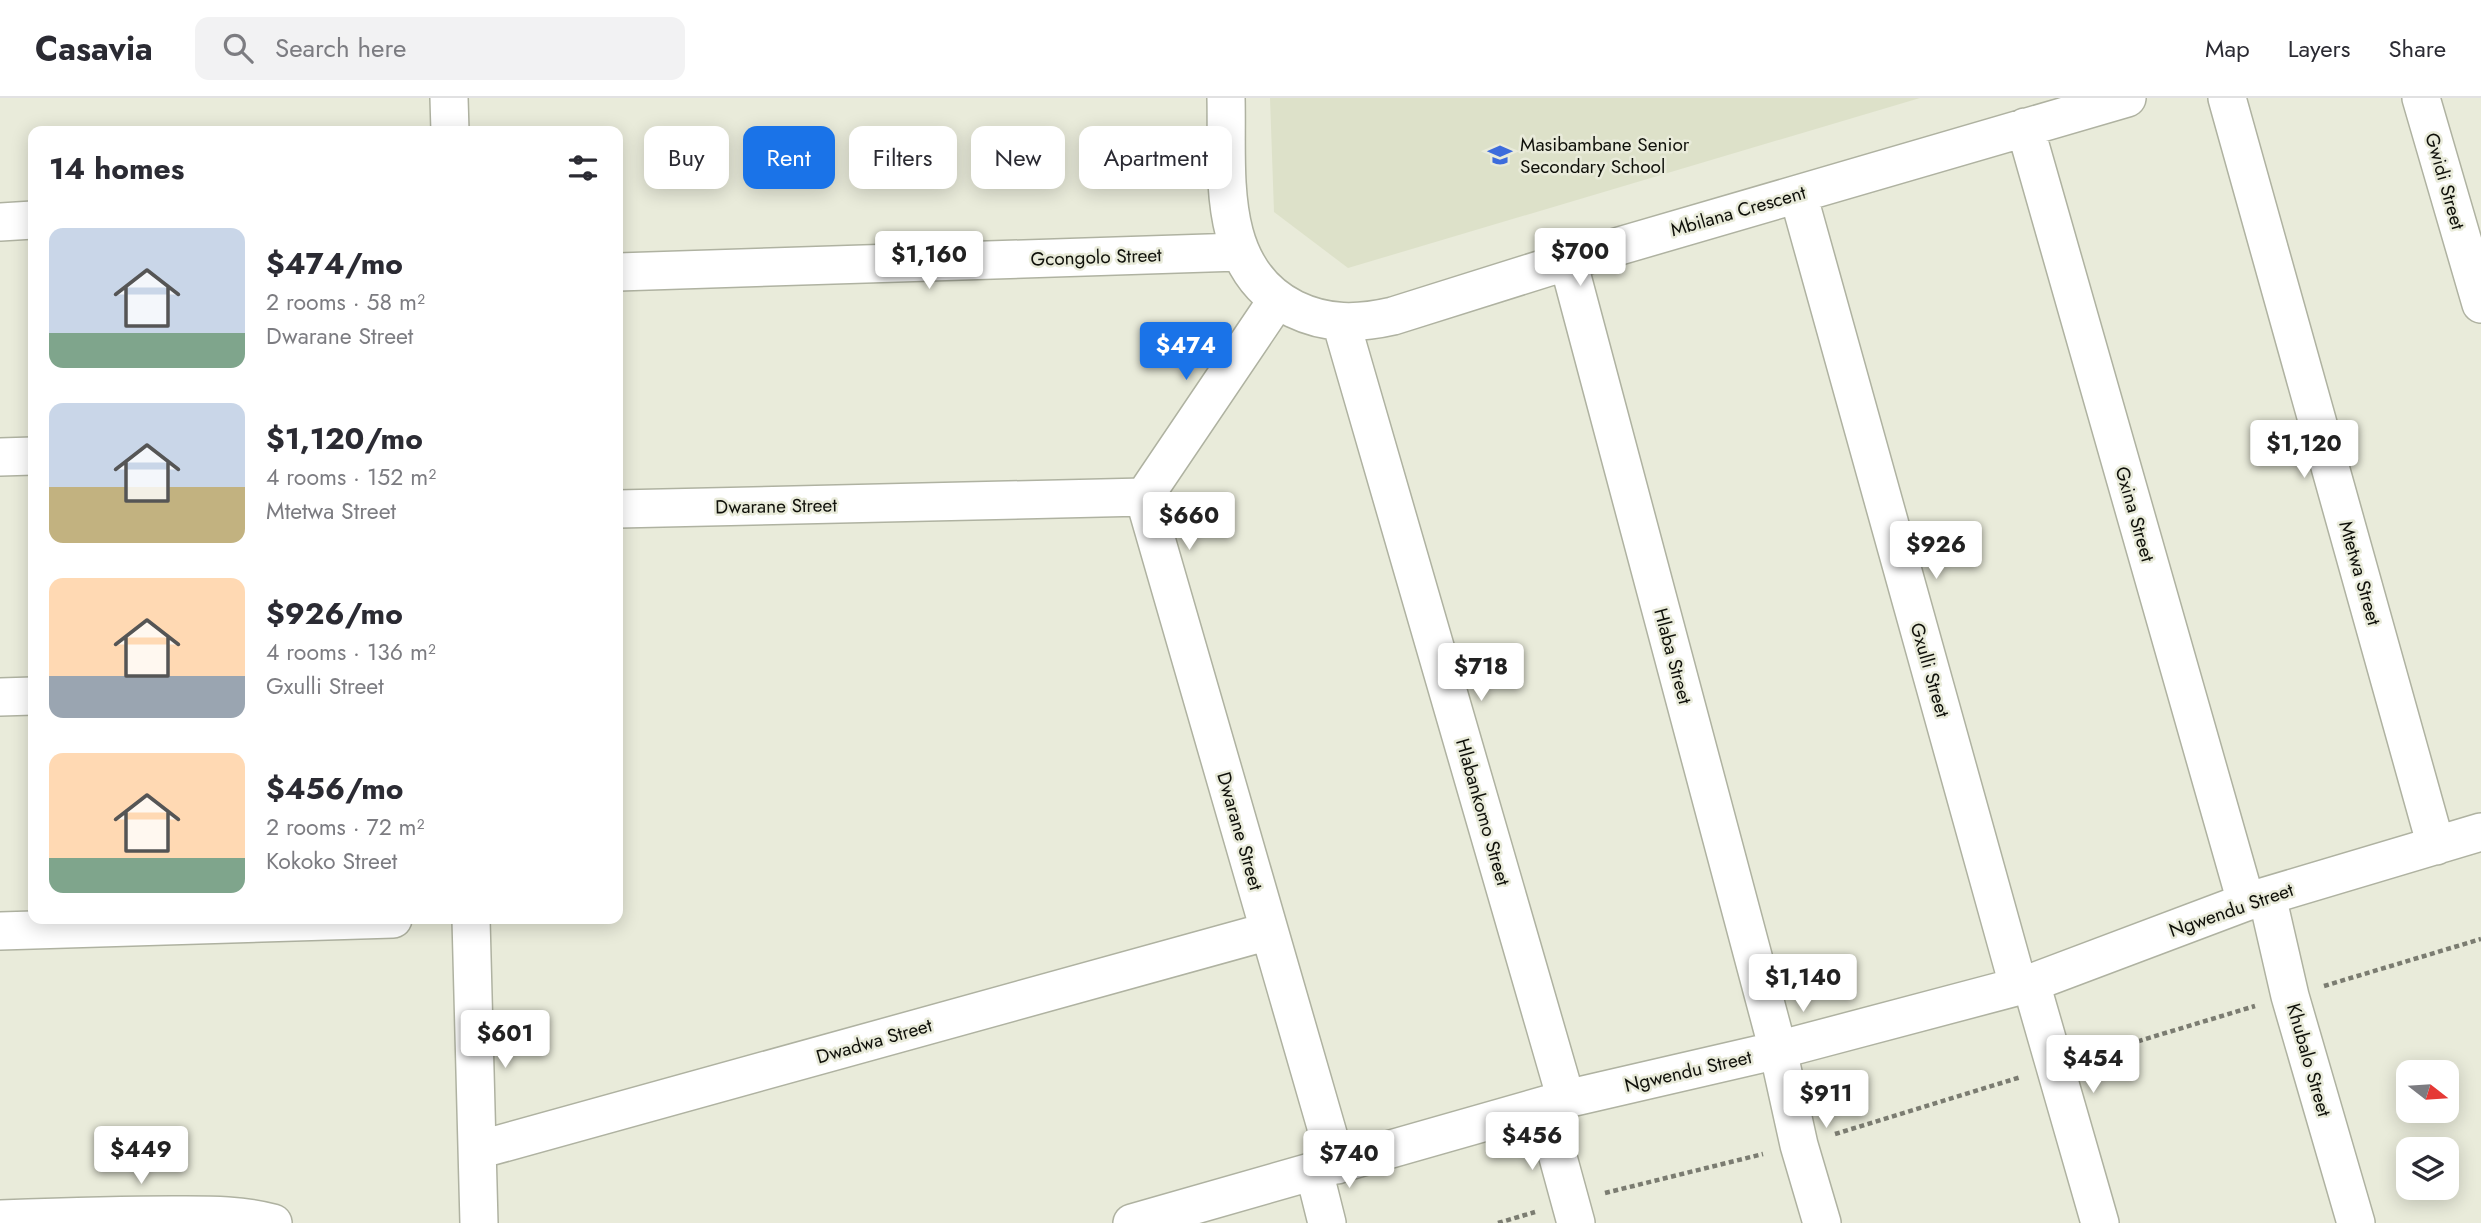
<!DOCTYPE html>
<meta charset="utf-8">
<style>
body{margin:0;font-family:Jost,sans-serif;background:#f2f2f3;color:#2b2b33;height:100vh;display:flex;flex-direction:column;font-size:26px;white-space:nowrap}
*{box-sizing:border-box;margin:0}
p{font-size:23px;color:#7c7c81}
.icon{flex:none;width:38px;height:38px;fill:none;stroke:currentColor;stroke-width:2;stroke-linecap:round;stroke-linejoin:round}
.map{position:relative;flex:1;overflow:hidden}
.details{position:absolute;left:28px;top:28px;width:595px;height:798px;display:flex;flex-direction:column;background:#fff;border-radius:14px;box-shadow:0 4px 18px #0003}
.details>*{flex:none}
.guide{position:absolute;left:644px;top:28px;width:665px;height:63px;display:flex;gap:14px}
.needle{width:46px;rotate:107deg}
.fabs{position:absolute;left:2396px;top:962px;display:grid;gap:14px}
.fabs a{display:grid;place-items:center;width:63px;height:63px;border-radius:14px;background:#fff;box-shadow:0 4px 18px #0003;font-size:35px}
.price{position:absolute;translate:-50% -60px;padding:0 16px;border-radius:7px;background:#fff;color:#222;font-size:23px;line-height:46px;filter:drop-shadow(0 2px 4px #0008)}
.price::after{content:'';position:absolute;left:50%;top:42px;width:21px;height:16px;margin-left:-10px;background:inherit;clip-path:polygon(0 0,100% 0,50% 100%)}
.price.on{background:#1a73e8;color:#fff}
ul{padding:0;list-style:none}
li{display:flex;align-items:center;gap:21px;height:175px;padding:0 21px}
li span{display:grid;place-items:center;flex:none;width:196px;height:140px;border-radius:14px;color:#555}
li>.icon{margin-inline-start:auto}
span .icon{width:84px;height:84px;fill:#fffc;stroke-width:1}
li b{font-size:30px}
h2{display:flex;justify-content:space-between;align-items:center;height:84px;padding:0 21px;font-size:30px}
.pill{padding:0 24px;border-radius:14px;background:#fff;box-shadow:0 4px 18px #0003;font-size:24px;line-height:63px}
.pill.on{background:#1a73e8;color:#fff}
header{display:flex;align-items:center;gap:42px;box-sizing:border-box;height:98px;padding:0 35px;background:#fff;border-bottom:2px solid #e1e1e2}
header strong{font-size:33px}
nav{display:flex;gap:38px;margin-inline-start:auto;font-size:24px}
.search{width:490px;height:63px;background:#f2f2f3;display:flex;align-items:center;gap:18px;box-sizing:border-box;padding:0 24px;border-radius:14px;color:#7c7c81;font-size:26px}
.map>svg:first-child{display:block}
.built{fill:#dde1c9}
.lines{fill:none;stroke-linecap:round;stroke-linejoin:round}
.minor-casing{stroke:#afb2a1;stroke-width:40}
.path{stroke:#7b7c71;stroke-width:4.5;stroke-dasharray:5 3.5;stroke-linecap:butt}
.minor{stroke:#fff;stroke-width:37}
.labels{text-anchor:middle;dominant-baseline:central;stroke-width:5;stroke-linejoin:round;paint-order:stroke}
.poi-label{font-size:19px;fill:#0f100a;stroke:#e9ebda;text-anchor:start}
.street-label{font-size:19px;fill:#0f100a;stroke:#e9ebda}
</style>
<header>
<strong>Casavia</strong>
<div class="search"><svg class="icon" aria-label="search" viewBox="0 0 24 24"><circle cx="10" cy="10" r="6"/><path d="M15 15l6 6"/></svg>Search here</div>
<nav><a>Map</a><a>Layers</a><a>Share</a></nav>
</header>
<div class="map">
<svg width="2481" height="1125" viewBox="0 0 2481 1125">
<rect width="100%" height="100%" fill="#e9ebda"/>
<path class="built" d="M1270 0H1920L1348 170 1274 114Z"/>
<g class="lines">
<g class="minor-casing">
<path id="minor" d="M449 0 450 33
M1226 0C1228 75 1214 171 1294 211 1327 227 1358 226 1393 218L1568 163 2127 0
M2227 0 2436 748
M2421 0 2481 206
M2025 29 2246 804
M1798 96 2018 887
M0 124 33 122
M1568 163 1778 952 1799 1047 1822 1125
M618 174 1239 154
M1341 224 1566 1001
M0 359 33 358
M1144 399 1277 202
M618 411 1144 399 1337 1067
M0 599 33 598
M2267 798 2290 898 2356 1125
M471 821 479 1125
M0 833 393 821
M2031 885 2100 1125
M1544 1008 1576 1125
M478 1052 1269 833
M1314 1073 1327 1125
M0 1121C57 1119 115 1117 172 1117 206 1117 240 1116 273 1125
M1132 1125 1566 1001 1778 952 2031 885 2246 804 2481 734"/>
</g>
<path class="path" d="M2324 888 2481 841
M2089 958 2255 908
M1835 1036 2021 979
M1605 1095 1763 1056
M1498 1125 1535 1114"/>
<use href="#minor" class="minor"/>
</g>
<defs>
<g id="school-bare" transform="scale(1.89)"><path d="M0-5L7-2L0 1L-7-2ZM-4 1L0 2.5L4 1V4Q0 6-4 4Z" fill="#3d6cdc" stroke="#e9ebda" stroke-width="2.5" paint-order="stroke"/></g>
</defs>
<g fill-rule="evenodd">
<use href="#school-bare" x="1500" y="57"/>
</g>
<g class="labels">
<g class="poi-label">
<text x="1520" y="46">Masibambane Senior<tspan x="1520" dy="22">Secondary School</tspan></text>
</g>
<g class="street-label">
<text transform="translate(2445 83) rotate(74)">Gwidi Street</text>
<text transform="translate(1738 113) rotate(-16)">Mbilana Crescent</text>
<text transform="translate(1096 159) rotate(-2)">Gcongolo Street</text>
<text transform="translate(776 408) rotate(-1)">Dwarane Street</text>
<text transform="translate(2135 416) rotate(74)">Gxina Street</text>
<text transform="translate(2360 475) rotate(74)">Mtetwa Street</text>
<text transform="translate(1673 558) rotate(75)">Hlaba Street</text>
<text transform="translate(1930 572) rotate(74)">Gxulli Street</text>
<text transform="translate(1483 714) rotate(74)">Hlabankomo Street</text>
<text transform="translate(1240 733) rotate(74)">Dwarane Street</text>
<text transform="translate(2231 812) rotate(-19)">Ngwendu Street</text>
<text transform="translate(874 943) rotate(-16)">Dwadwa Street</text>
<text transform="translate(2309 962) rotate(74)">Khubalo Street</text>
<text transform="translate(1688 973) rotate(-13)">Ngwendu Street</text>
</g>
</g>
</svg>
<div class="fabs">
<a><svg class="needle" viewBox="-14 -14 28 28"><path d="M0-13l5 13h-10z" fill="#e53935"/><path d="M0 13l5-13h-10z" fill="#7c7c81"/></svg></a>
<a><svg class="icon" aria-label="layers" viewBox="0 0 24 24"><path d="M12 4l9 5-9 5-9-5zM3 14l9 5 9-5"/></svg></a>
</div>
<b class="price" style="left:1580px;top:190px">$700</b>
<b class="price" style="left:929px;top:193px">$1,160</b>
<b class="price on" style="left:1186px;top:284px">$474</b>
<b class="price" style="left:2304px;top:382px">$1,120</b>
<b class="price" style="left:1189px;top:454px">$660</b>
<b class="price" style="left:1936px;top:483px">$926</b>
<b class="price" style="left:1481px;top:605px">$718</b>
<b class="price" style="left:1803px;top:916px">$1,140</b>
<b class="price" style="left:505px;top:972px">$601</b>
<b class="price" style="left:2093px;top:997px">$454</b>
<b class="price" style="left:1826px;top:1032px">$911</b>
<b class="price" style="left:1532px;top:1074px">$456</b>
<b class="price" style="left:141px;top:1088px">$449</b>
<b class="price" style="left:1349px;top:1092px">$740</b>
<div class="guide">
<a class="pill">Buy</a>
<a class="pill on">Rent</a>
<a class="pill">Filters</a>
<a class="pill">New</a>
<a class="pill">Apartment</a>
</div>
<section class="details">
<h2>14 homes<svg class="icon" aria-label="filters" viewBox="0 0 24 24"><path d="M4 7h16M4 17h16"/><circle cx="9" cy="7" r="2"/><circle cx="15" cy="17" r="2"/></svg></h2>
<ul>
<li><span style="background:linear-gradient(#c9d6e8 75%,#7fa58c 0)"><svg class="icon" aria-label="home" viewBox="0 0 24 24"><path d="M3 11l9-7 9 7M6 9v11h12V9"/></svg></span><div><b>$474/mo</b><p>2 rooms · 58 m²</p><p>Dwarane Street</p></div></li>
<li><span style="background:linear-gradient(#c9d6e8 60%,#c2b280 0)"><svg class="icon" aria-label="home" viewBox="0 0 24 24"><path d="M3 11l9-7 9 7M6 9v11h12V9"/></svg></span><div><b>$1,120/mo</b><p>4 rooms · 152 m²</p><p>Mtetwa Street</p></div></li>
<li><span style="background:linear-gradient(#ffd9b3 70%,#9aa5b1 0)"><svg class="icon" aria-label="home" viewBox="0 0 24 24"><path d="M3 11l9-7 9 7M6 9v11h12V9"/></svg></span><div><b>$926/mo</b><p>4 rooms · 136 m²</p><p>Gxulli Street</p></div></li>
<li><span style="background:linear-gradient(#ffd9b3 75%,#7fa58c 0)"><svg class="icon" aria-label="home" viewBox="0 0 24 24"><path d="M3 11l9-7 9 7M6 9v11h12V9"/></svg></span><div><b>$456/mo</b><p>2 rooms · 72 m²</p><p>Kokoko Street</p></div></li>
</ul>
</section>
</div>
